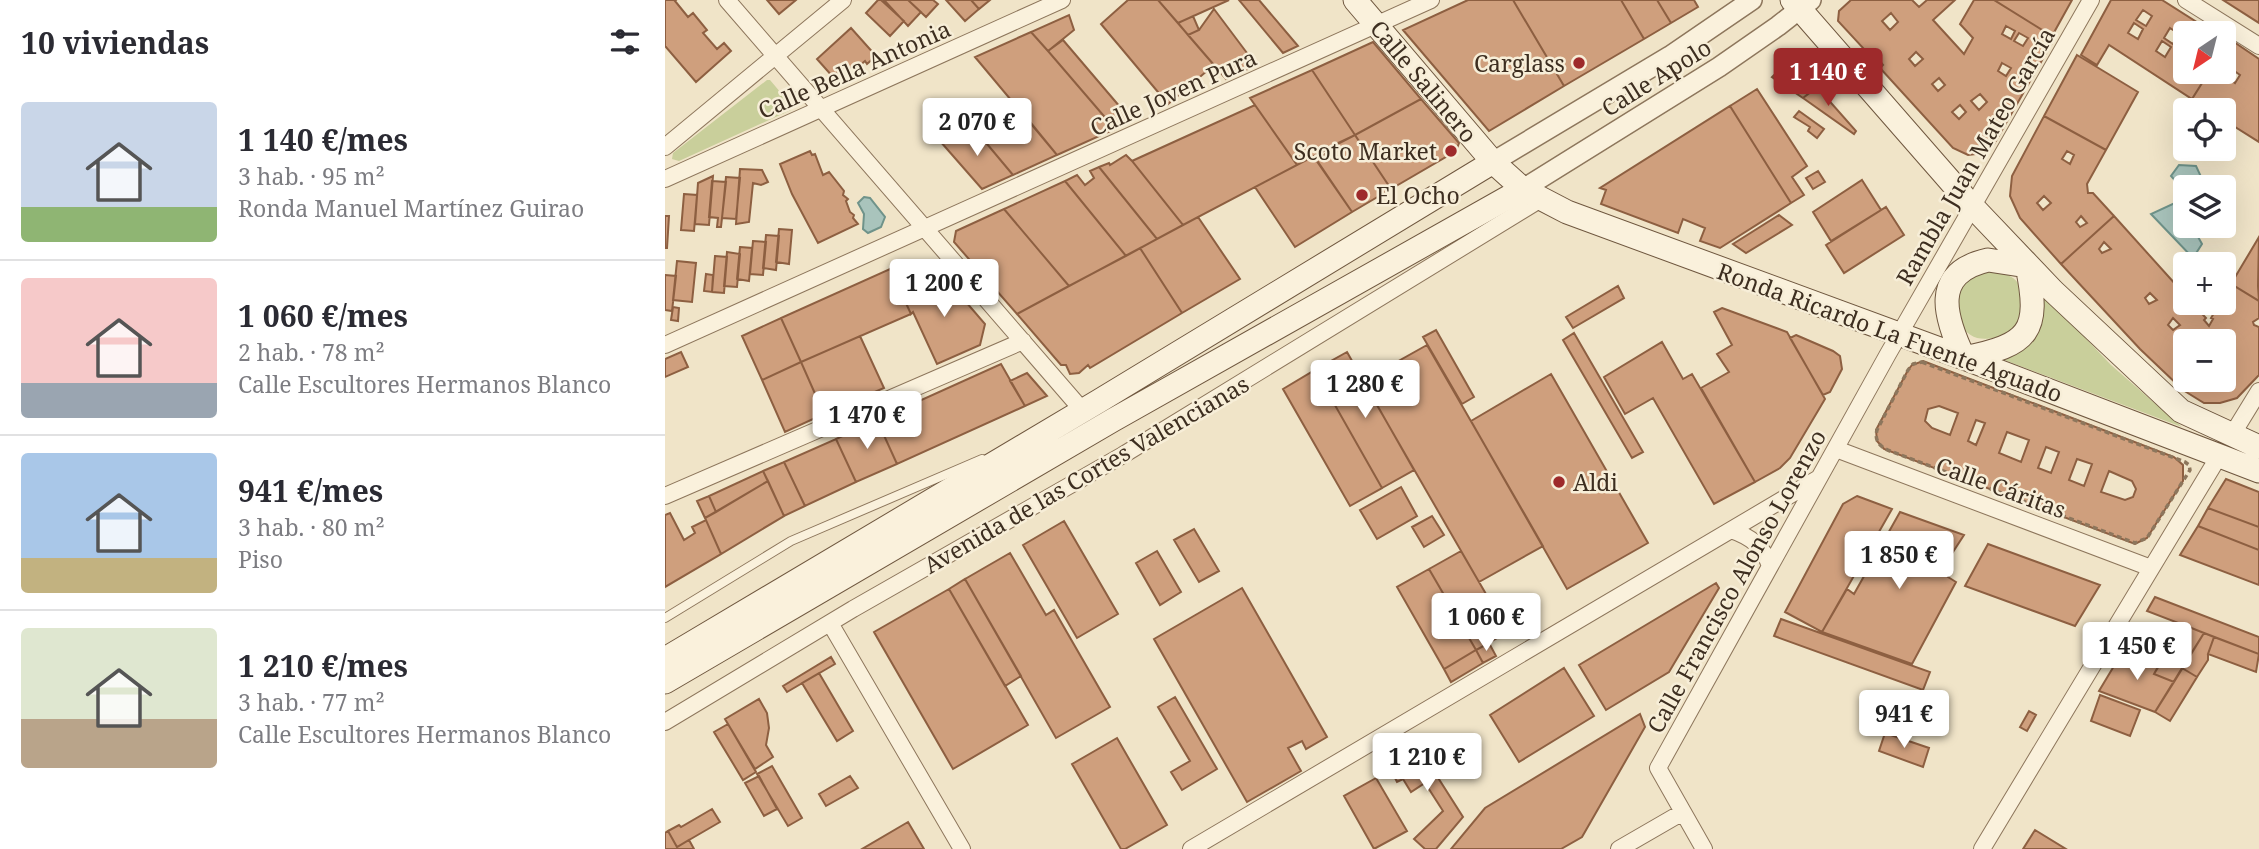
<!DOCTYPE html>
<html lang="es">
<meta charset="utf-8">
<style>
body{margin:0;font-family:"Noto Serif",serif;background:#f2f2f3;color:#2b2b33;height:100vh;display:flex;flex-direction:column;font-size:26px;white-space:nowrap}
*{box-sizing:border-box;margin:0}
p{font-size:23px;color:#7c7c81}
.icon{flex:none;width:38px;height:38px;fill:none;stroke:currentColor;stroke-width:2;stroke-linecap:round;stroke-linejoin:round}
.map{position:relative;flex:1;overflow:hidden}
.sheet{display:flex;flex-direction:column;background:#fff;width:665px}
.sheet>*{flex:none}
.needle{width:46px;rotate:215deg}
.controls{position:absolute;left:1508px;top:21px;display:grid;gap:14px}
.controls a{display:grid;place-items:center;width:63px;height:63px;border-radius:7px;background:#fff;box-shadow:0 7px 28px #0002;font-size:35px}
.price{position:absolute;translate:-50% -60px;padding:0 16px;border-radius:7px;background:#fff;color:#222;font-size:23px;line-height:46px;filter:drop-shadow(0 2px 4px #0008)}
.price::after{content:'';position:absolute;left:50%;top:42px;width:21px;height:16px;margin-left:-10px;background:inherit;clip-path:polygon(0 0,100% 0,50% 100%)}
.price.current{background:#9e2a2b;color:#fff}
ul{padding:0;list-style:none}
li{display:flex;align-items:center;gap:21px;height:175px;padding:0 21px}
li+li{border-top:2px solid #e1e1e2}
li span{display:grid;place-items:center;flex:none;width:196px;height:140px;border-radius:7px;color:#555}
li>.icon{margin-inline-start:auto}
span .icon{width:84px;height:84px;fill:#fffc;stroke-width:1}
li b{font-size:30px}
h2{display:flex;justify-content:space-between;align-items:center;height:84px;padding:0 21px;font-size:30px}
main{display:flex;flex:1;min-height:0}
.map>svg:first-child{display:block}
.green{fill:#c9cf9b}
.water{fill:#a9c4bc;stroke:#6f938a;stroke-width:2}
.building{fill:#cf9f7d;stroke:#8d5f41;stroke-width:2;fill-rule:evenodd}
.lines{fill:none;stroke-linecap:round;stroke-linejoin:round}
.service-casing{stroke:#8d765c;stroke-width:10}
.minor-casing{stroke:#8d765c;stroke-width:18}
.tertiary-casing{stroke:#8d765c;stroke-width:22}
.secondary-casing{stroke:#6f573f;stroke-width:25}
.path{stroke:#8d765c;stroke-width:3.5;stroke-dasharray:5 3.5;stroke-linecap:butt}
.service{stroke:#faf1dc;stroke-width:8}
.minor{stroke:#faf1dc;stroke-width:16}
.tertiary{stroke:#faf1dc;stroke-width:19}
.secondary{stroke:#faf1dc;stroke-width:23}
.poi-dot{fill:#9e2a2b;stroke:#f7eed8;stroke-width:2.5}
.labels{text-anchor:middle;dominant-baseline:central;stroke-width:5;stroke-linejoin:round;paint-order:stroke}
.poi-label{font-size:23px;fill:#3d2e20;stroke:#f7eed8;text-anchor:end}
.street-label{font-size:23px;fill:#3d2e20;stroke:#f7eed8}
</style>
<main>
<section class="sheet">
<h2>10 viviendas<svg class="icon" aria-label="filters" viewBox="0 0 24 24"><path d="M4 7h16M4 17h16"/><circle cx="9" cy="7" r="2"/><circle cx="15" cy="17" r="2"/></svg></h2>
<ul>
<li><span style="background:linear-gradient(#c9d6e8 75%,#8fb573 0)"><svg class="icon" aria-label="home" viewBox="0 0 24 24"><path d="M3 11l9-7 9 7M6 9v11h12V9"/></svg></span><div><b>1 140 €/mes</b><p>3 hab. · 95 m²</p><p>Ronda Manuel Martínez Guirao</p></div></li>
<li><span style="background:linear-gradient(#f6c9c9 75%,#9aa5b1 0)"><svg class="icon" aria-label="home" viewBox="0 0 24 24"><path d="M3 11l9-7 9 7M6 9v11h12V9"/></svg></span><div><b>1 060 €/mes</b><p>2 hab. · 78 m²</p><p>Calle Escultores Hermanos Blanco</p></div></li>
<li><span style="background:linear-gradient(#a9c7e8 75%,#c2b280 0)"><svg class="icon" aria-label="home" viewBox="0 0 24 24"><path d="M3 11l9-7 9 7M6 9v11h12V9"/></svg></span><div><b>941 €/mes</b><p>3 hab. · 80 m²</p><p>Piso</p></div></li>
<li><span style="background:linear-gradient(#dfe7d0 65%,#b9a48a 0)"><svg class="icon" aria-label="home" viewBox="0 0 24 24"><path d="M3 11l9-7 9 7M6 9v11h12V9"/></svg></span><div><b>1 210 €/mes</b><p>3 hab. · 77 m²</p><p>Calle Escultores Hermanos Blanco</p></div></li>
</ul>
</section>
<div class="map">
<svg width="1594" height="849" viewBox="0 0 1594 849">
<rect width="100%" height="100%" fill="#f0e4c8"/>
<path class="green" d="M102 80H105L127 106 126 110 14 161 7 159 8 153Z
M1316 268C1346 275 1352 273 1362 303L1348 332C1324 340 1308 346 1292 320V289Z
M1377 292 1446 365 1517 427 1334 358Z"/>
<path class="water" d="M1514 165 1531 166 1538 181 1527 187H1521L1520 192 1506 176Z
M199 197 205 198 220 217 216 227 203 233 198 229 199 214 193 203Z
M1512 202 1521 216V226H1527L1537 244 1528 258 1486 214Z"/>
<path class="building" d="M0 0H11L10 1 23 17 28 13 42 30 38 33 52 49 59 43 66 51 31 82 0 46Z
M102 0H131L114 14Z
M213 0H216L239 21 225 36 201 13Z
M219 0H243L256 12 243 26Z
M243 0H268L273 4 261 17Z
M281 0H306L314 9 300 21Z
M306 0H325L314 9Z
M463 0H493L549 65 503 104 436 24Z
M493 0H564L513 23Z
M574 0H594L633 46 618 53Z
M803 0H848L899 86 824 131 738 30Z
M848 0H956L979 39 899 86Z
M956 0H992L1006 23 979 39Z
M992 0H1029L1033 7 1006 23Z
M1186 0H1247L1254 7 1262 0H1290L1268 20 1299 54 1308 38 1295 24 1309 0H1329L1387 36 1385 39 1388 41 1329 144 1319 153 1303 155 1288 148 1215 68 1218 65 1214 60 1210 61 1173 21 1174 11ZM1226 13 1233 22 1225 30 1217 21ZM1341 26 1350 31 1346 39 1337 34ZM1354 33 1363 38 1358 46 1349 41ZM1251 52 1258 59 1250 66 1244 59ZM1337 63 1346 68 1341 76 1333 71ZM1274 78 1280 85 1273 91 1267 84ZM1315 94 1322 102 1314 110 1306 101ZM1295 105 1301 112 1294 119 1287 112Z
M1329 0H1407L1387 36Z
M1446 0H1497L1549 33H1521V66L1519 69 1528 75 1530 72H1544L1527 99 1444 45 1432 65 1416 55ZM1478 10 1487 16 1481 26 1471 20ZM1469 23 1478 29 1473 39 1463 33ZM1505 28 1514 34 1508 44 1499 38ZM1497 41 1506 47 1500 57 1491 51Z
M1558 0H1594V23Z
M549 9 591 65 561 79 523 35 534 30Z
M404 15 409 30 383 51 366 32Z
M528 16 534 30 523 35 513 23Z
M186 28 211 56 202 64 200 61 193 67 191 64 182 71 178 67 168 77 152 59Z
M366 32 383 51 450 129 392 155 310 57Z
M398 40 467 121 450 129 383 51Z
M1566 40 1594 59V142L1559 120V110H1544L1527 99 1544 72H1559V47ZM1568 70 1575 75 1570 83 1563 78Z
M708 42 756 99 690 135 647 70Z
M1412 55 1473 92 1441 150 1379 116Z
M1127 58 1152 87 1138 98 1107 77Z
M647 70 690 135 632 165 585 98Z
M1152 87 1191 131 1189 134 1138 98Z
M1092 89 1142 166 1127 177 1139 195 1126 203 1065 106Z
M756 99 794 143 791 151 726 189 690 135Z
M590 105 632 165 518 225 467 161Z
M352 106 392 155 348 175 307 126Z
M1065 106 1126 203 1055 248 1035 241 1040 228 1018 219 1013 233 936 204 941 190 935 188Z
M1134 111 1159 129 1152 138 1143 131 1145 127 1129 117Z
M1379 116 1441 150 1422 184 1423 193H1428L1449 216 1396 264 1355 218 1345 196 1347 176ZM1402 151 1409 155 1405 164 1397 159ZM1379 196 1386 203 1378 210 1372 203ZM1416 216 1422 223 1415 227 1411 222Z
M307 126 348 175 317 189 275 141Z
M690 135 726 189 687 212 651 160 672 146 671 144Z
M145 151 147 155 150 154 158 175 164 172 179 191 178 195 183 199 181 201 185 212 189 215 188 218 193 224 153 243 127 194 115 164Z
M461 155 467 161 518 225 492 239 434 167 444 163 445 165Z
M649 156 687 212 630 247 590 187Z
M434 167 492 239 461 256 400 181 412 175 420 185 429 178 425 171Z
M75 169 97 170 103 182 96 185 88 183 84 222 71 224Z
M1153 171 1160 182 1148 189 1141 178Z
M48 176 44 225 30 224 33 183Z
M61 177 75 178 71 219 57 218Z
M1197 180 1216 210 1166 241 1148 212Z
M47 181 61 182 56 227H52L53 218 44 217Z
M400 181 461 256 404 286 339 209Z
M19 194 32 195 29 231 16 230Z
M1221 207 1239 235 1179 273 1161 245Z
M339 209 404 286 352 314 289 242 291 231Z
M1114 215 1127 225 1081 253 1068 244Z
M0 216H4L2 248H0Z
M1449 216 1521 296V303H1527L1541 318 1539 320 1544 326 1548 319 1546 318 1555 303H1559V296L1566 284 1594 301V318L1588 322 1589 325 1594 327V375L1572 398 1555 403H1539L1518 390 1475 349 1396 264ZM1439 242 1446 249 1437 253 1434 249ZM1485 293 1492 300 1484 304 1480 298ZM1508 318 1515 325 1508 330 1503 325ZM1521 341H1559V380H1521V365L1516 360 1517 356 1521 355Z
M533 217 575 279 517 313 475 248Z
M114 229 127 230 124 264 111 262Z
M101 235 114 236 111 270 98 268Z
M1594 237 1593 286 1594 301 1566 284Z
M88 241 101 242 98 275 85 274Z
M75 247 87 248 84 281 72 279Z
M475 248 517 313 425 368 423 365 414 373 405 374 401 365H396L352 314Z
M62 252 75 254 72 287 59 286Z
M50 256 62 257 59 293 47 292Z
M12 261 31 263 27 302 8 300Z
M225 269 246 314 136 362 116 318Z
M41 274 48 275 47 292 39 291Z
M0 275 11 276 7 311 0 310Z
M255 278 261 291 283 281 320 324 315 345 272 364 248 312 246 314 234 288Z
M953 286 959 298 908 328 901 317Z
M8 307 14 308 13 321 6 320Z
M1057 308 1122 332 1160 399 1125 458 1115 468 1090 482 1036 388 1064 372 1052 354 1067 345 1049 312Z
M116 318 136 362 97 380 77 336Z
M771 330 809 397 797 404 758 337Z
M909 333 978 452 967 458 898 340Z
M1131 335 1168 351 1175 356 1177 369 1165 392 1158 395 1125 338Z
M195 336 219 388 159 414 136 362Z
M997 342 1018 379 1027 374 1090 482 1049 504 988 398 960 414 939 377Z
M762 345 878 546 814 582 698 381Z
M16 352 23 367 0 377V359Z
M682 352 749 470 717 488 650 370Z
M1258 361 1509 457 1518 465V481L1482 538 1470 544 1219 449 1212 441 1211 430 1243 370 1247 365ZM1274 406 1293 413 1285 435 1267 428 1260 421 1263 409ZM1311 420 1320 423 1311 445 1303 441ZM1342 432 1364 440 1356 462 1334 453ZM1381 447 1394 452 1386 473 1373 468ZM1412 459 1427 464 1419 486 1404 480ZM1444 471 1467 481 1471 489 1468 497 1460 500 1436 492Z
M136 362 159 414 120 432 97 380Z
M336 364 360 406 232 464 212 420Z
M650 370 717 488 685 506 618 389Z
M362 373 382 396 360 406 345 381Z
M886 374 983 543 902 589 806 421Z
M212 420 232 464 191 482 171 439Z
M171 439 191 482 140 506 119 462Z
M119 462 140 506 119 516 98 471Z
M98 471 103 481 51 512 44 496Z
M1561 479 1594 492V527L1543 508Z
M103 481 119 516 56 554 40 518Z
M736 487 752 516 712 539 695 510Z
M44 496 51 512 40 518 32 501Z
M1192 496 1227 509 1157 632 1120 612 1178 504Z
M1543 508 1594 527V550L1533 526Z
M1235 512 1299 535 1275 572 1291 582 1247 664 1157 632 1182 589 1189 594Z
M5 513 19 540 30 533 27 527 41 520 56 554 0 587V515Z
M767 516 779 535 759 547 747 527Z
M399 521 453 614 412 638 358 545Z
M1533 526 1594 550V585L1515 555Z
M529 529 554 571 534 582 509 540Z
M1323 544 1435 585 1410 626 1300 586Z
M492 551 516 592 495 605 471 563Z
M796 551 843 632 811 650 764 569Z
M345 553 381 615 389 610 445 707 391 738 300 579Z
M764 569 811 650 779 669 732 587Z
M300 579 356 676 340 686 284 589Z
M1051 583 1054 588 1004 672 941 710 914 665Z
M577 588 662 737 641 749 637 741 623 748 636 771 582 802 489 639Z
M284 589 363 725 288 769 209 632Z
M1490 597 1594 637V654L1482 611Z
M1116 619 1265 672 1258 690 1109 636Z
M1519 625 1539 633 1509 682 1489 674Z
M1539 633 1549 637 1543 654V660L1532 677 1517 668Z
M1549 637 1594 654 1591 672 1543 654Z
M824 643 831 656 818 663 811 650Z
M811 650 818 663 786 682 779 669Z
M1458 651 1494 665 1489 674 1509 682 1490 712 1434 691Z
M166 657 170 664 122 692 118 686Z
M899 668 929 716 854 762 825 715Z
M1517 668 1532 677 1505 721 1490 712Z
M154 673 188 731 172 741 137 683Z
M1435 695 1475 710 1465 736 1426 721Z
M510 697 552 769 517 790 506 772 525 761 493 707Z
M94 699 102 713 104 728 101 745 108 757 90 769 60 719Z
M1364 711 1371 715 1362 731 1355 727Z
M975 714 980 727 917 837 896 849H786L820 808Z
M63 724 91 772 78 780 49 732Z
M1220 733 1264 748 1258 767 1214 751Z
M452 738 502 825 460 849H456L407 764Z
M749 740 798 817 771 849H760L749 839 778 811 760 783 746 792 738 779 732 782 728 774 734 771 724 755Z
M107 766 137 818 123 826 92 774Z
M94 776 112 809 99 816 80 783Z
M185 776 193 788 161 806 154 794Z
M711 778 742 831 709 849 679 796Z
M47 809 55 822 12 847 3 831 14 825 16 827Z
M243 822 259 849H197Z
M1370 830 1401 849H1358Z
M3 831 12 847 24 840 29 849H0V833Z"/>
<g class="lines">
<g class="service-casing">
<path id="service" d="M0 618 126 541 317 459"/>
</g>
<g class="minor-casing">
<path id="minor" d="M62 0 418 411
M1521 0 1594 46
M0 147 178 0
M0 179 397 0
M0 345 766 0
M1567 435 1594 391
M1171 449 1486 568
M0 496 358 341
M1066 530C1086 537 1098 546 1105 566
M165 623 297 849
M0 722 188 609 458 455 876 199
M526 849 1154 478
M954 849 1018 812
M1039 849 993 768 1223 354 1426 0
M1317 849 1554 456"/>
</g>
<g class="tertiary-casing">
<path id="tertiary" d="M828 162 1005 56 1087 0
M858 189 1054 67 1113 26 1146 0"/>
</g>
<g class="secondary-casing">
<path id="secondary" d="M690 0 828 162 858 189 902 212 1299 358 1594 471
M1127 0 1307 206 1388 291 1516 411 1594 447
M1323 260 1362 266C1376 332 1364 345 1299 358 1280 318 1265 273 1323 260Z
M0 659 434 401 828 162
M0 682 448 420 858 189"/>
</g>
<path class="path" d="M1257 362 1520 462 1524 465 1525 470 1482 538 1470 543 1225 451C1215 447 1209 441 1212 430L1243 370 1248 364Z"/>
<use href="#service" class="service"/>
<use href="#minor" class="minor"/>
<use href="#tertiary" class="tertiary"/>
<use href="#secondary" class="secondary"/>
</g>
<g class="poi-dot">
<circle cx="914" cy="63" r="7"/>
<circle cx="786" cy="151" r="7"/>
<circle cx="697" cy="195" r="7"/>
<circle cx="894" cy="482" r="7"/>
</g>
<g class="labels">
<g class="poi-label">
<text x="900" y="63">Carglass</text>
<text x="772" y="151">Scoto Market</text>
<text x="711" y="195" text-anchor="start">El Ocho</text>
<text x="908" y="482" text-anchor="start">Aldi</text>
</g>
<g class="street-label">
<text transform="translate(189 69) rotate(-24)">Calle Bella Antonia</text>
<text transform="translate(991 77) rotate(-32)">Calle Apolo</text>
<text transform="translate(759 81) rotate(50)">Calle Salinero</text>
<text transform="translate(508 92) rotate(-24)">Calle Joven Pura</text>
<text transform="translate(1310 156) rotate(-60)">Rambla Juan Mateo García</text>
<text transform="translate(1225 332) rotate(20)">Ronda Ricardo La Fuente Aguado</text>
<text transform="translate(421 474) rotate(-30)">Avenida de las Cortes Valencianas</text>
<text transform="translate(1336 487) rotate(20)">Calle Cáritas</text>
<text transform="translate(1071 581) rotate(-61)">Calle Francisco Alonso Lorenzo</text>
</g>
</g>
</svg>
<div class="controls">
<a><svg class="needle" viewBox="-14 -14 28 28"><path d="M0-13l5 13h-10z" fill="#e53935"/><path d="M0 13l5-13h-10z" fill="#7c7c81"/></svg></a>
<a><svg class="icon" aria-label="locate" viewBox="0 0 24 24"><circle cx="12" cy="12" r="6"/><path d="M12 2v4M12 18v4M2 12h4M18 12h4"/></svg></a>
<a><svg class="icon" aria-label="layers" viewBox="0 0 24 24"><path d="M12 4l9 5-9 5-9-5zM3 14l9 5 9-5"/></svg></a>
<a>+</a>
<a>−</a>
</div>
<b class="price current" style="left:1163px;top:108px">1 140 €</b>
<b class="price" style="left:312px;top:158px">2 070 €</b>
<b class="price" style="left:279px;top:319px">1 200 €</b>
<b class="price" style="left:700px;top:420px">1 280 €</b>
<b class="price" style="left:202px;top:451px">1 470 €</b>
<b class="price" style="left:1234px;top:591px">1 850 €</b>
<b class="price" style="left:821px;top:653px">1 060 €</b>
<b class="price" style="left:1472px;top:682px">1 450 €</b>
<b class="price" style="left:1239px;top:750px">941 €</b>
<b class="price" style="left:762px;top:793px">1 210 €</b>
</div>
</main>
